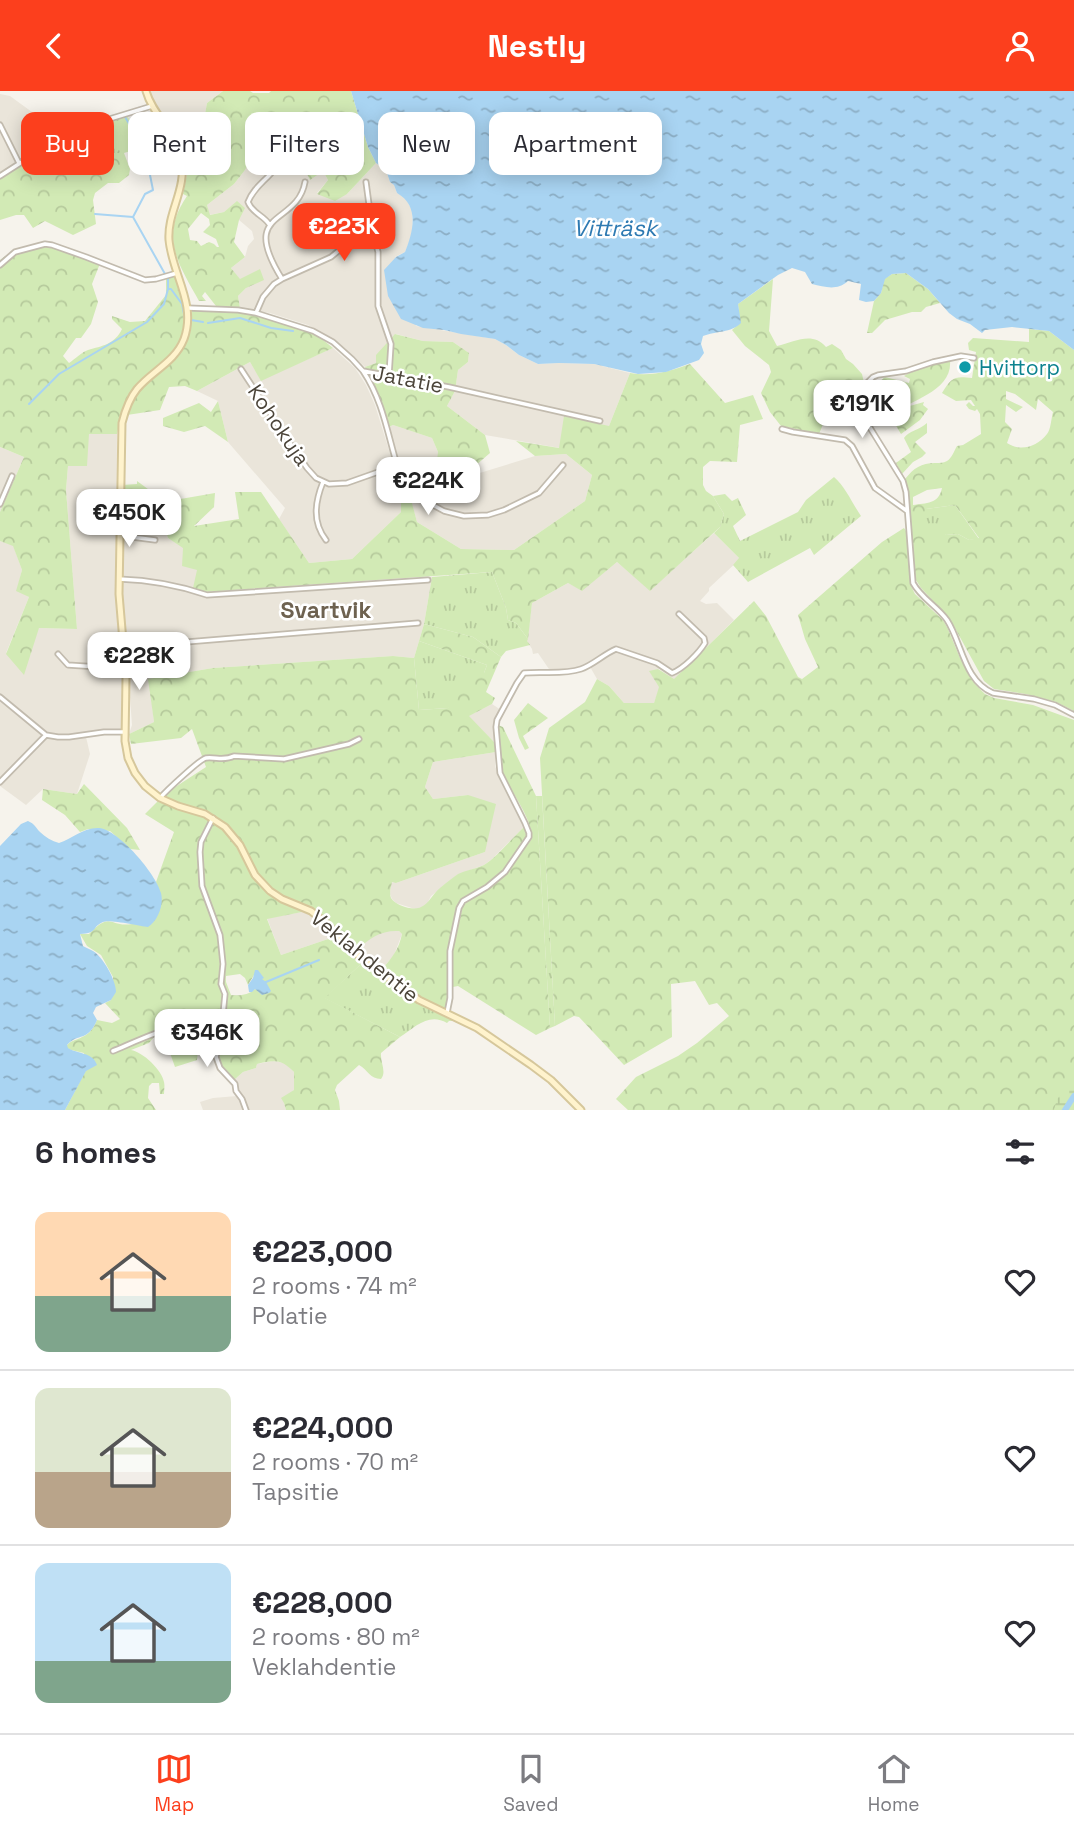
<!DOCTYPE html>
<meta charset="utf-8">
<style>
body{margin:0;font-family:"Space Grotesk",sans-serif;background:#f2f2f3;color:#2b2b33;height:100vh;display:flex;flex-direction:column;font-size:26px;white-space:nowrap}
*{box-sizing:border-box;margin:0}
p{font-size:23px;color:#7c7c81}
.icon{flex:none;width:38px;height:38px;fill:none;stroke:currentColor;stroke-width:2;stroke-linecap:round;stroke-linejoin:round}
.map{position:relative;height:1019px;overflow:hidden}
.drawer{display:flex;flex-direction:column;background:#fff;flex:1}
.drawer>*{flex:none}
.banner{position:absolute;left:21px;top:21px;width:700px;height:63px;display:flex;gap:14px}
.price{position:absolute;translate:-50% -60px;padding:0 16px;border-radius:14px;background:#fff;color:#222;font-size:23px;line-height:46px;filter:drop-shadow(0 2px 4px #0008)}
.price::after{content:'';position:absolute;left:50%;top:42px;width:21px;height:16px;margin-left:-10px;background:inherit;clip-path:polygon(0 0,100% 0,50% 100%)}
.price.current{background:#fc3f1d;color:#fff}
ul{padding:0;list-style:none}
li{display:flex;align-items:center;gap:21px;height:175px;padding:0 35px}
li+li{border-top:2px solid #e1e1e2}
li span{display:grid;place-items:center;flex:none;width:196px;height:140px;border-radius:14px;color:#555}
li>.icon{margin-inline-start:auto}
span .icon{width:84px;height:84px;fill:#fffc;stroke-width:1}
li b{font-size:30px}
h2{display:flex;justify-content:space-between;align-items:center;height:84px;padding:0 35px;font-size:30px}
.tag{padding:0 24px;border-radius:14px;background:#fff;box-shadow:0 4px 18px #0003;font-size:24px;line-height:63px}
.tag.current{background:#fc3f1d;color:#fff}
header{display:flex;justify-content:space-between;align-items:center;height:91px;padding:0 35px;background:#fc3f1d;color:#fff;font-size:32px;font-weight:700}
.tabs{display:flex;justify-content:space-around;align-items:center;height:98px;border-top:2px solid #e1e1e2;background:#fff;font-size:19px;color:#7c7c81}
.tabs a{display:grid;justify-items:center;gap:4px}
.tabs .current{color:#fc3f1d}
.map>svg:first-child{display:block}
.residential{fill:#eae5da}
.grass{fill:url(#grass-tufts)}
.forest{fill:url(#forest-crowns);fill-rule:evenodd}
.wetland{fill:url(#wetland-marsh)}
.pitch{fill:#d2eab5}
.parking{fill:#e5e3e0}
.water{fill:url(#water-ripples)}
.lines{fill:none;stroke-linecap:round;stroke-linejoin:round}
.stream{stroke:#a9d4f2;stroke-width:2}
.river{stroke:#a9d4f2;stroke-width:6}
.street-casing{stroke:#c2bbae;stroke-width:7}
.secondary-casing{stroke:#d6c79b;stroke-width:9}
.street{stroke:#fff;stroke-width:3.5}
.secondary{stroke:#fff3cd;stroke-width:5}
.culture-dot{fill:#0f9aa8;stroke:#fff;stroke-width:2.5}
.labels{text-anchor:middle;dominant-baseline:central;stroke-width:5;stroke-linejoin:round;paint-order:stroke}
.culture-label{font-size:21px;fill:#0d838f;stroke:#fff;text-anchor:start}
.street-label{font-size:21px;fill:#4b4439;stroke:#fff}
.water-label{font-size:23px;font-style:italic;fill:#2e7ab2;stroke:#fff}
.neighbourhood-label{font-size:23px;font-weight:bold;fill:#6e6250;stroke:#fff}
</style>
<header><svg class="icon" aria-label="back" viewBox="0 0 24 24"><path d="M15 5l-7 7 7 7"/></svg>Nestly<svg class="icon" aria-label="person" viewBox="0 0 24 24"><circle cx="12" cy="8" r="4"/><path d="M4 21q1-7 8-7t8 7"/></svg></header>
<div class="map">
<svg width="1074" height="1019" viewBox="0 0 1074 1019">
<defs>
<pattern id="grass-tufts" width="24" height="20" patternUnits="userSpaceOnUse" patternTransform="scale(1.75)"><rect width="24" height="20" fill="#d2eab5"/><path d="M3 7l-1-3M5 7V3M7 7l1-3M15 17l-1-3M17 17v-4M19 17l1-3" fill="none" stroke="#b6ca9c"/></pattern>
<pattern id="forest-crowns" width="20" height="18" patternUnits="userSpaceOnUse" patternTransform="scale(1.75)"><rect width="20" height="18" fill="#d2eab5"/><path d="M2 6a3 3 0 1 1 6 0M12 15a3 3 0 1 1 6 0" fill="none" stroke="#b6ca9c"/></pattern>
<pattern id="wetland-marsh" width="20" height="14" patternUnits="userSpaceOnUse" patternTransform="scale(1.75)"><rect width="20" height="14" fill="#d2eab5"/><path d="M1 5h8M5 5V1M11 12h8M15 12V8" fill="none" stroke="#b6ca9c"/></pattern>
<pattern id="water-ripples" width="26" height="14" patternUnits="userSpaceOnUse" patternTransform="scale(1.75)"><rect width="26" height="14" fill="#a9d4f2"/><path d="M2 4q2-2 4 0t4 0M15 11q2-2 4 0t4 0" fill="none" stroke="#8caec5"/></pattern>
</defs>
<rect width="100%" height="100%" fill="#f6f3ec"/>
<path class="residential" d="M150 0H223L207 12 204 30 198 49 190 60 183 61 174 41 157 19Z
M0 3 10 5 47 32 53 43V49L0 84Z
M282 36 302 39 316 51 319 43 324 39 330 36 337 39V49L331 63 324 70 306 81 323 80 328 89 317 102 347 103 376 72 386 79 390 91 394 94 397 102 405 106 412 119 413 142 405 161 395 166 416 235 495 248 506 254 519 264 538 273 559 272 594 273 630 282 609 335 560 357 485 344 447 315 455 300 458 279 468 271 469 262 453 251 423 250 396 243 376 272 365 276 334 249 308 234 270 222 240 217 238 205 246 197 231 177 245 166 248 155 254 148 252 140 239 129 237 111 224 121 209 124 207 114 234 93 245 79 255 61 275 45Z
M333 257 355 277 366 294 375 314 401 398V421L352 468 309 472 279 428 285 417 228 351 218 310 197 300 250 271 261 289Z
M393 334 432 347 438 361 460 388 535 365 566 363 592 384 585 410 514 459 461 458 417 431 389 336Z
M88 343H117L116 463 117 515 123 577 121 638 62 645 43 640 0 604V450L13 454 22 479 17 499 29 506 6 562 39 537 77 538 66 399 68 375Z
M0 356 24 366 0 421Z
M147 427H162L168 447 183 456 197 478 205 501 432 486 424 533 414 567 393 565 213 577 149 588 154 631 129 643 132 634 121 486 123 432Z
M714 442 740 468 709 497V500L700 510 706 513 717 512 734 529 674 589 659 578 650 581 660 596 654 612H624L609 595 597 588 589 574 582 578 551 581 538 562 533 563 532 558 527 550 532 512 568 492 582 499 617 471 650 499Z
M0 608 41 643 63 649 86 646 90 663 77 703 43 698 26 714 0 695Z
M492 613 501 619 494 633 496 653 468 625Z
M496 661 495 675 500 687 524 736 492 768 484 774 457 784 431 805 427 813 421 817 415 818 396 812 392 808 390 803 391 791 396 792 485 761 468 704 433 708 425 696 433 671Z
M302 821 315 825 334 846 281 864 267 827Z
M383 840H399L402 843 394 864 382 878 357 859 369 848Z
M273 970 285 972 294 981V999L284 1012 286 1019H203L200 1011 213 1007 237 1005 239 1003 234 989 243 981 256 977 257 973Z"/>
<path class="grass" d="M126 24 132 31 141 57 124 62H102L95 54 87 55 78 60 76 53 78 47 94 41 101 31Z
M834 386C845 395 852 412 861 425L814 464 810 457 748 491 733 474 739 467 714 442 720 436 724 423 713 405 725 403 732 410 738 407 746 424 733 435 740 450 798 421 806 409Z
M955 414 979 448 969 449 958 443 946 444 926 437V418Z
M492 481 506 517 508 529 516 532 528 548 527 550 530 554 506 560 501 566 473 546 424 533 432 486Z
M419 550 487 574 484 582 448 617 419 619 414 567Z
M536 705H542L555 935 550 937Z
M361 873 420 914 454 930H449L447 932C429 921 415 936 400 946L324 907Z"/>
<path class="forest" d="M223 0H250L253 2H269L271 0H351L368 56 376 72 347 103 335 110 317 103 328 89 323 80 310 89 306 81C324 68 337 65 336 39L330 36C322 40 319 43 316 51L302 39 292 44 282 37 275 45 255 61 245 79 234 93 207 114 210 124 224 121 237 110 245 117 239 129 234 151 245 166 231 177 240 188 260 178 264 189 246 197 238 205 240 217 216 215 205 201 202 205 206 210H199C178 172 159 146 187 105L183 103 187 83 195 72 190 60C201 45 204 30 207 12ZM201 122 209 128 210 134 203 141 216 148 219 156H217L214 153 209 151 201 155 197 150 190 149 188 138Z
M53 49 63 61 73 64 87 55 95 54 103 62H124L130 78 129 84 119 92H108L95 102 93 109 96 133 73 144 45 130 33 137 24 124H16L0 129V84Z
M45 152 101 170 92 193 98 211 91 233 81 247H76L63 265 69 272C75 268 82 261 88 259 102 255 115 253 122 238L112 228V225L130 231 145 230 166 204V187L176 185 185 209 186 230 183 237V247L176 259 137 294 126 310 121 324 117 343H89L87 375H68L66 399 77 538 39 537 24 584 6 563 29 506 16 500 22 479 13 455 0 450V421L24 366 0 356V169C14 157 29 157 45 152Z
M906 182 928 198 940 212 926 216 921 221H912L885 229 872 242H867L874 210 881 202 884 188 892 183Z
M773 188 769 240 777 255C795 251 812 240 826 256L832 253 841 259 846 268 853 273 862 283 864 292 861 301V324L828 321 819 343 781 335 770 321 761 302 771 281 769 274 745 255 732 239 740 232 738 213Z
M192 219 227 220 261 225 317 244 333 257 261 290 250 271 197 300 185 295 169 296 160 319 127 324 133 308 140 299 164 279 177 266 190 243Z
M1029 238 1049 240 1074 259V620L1056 611 1026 603 994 598 984 590 950 528 921 497 914 486 908 401 905 388C914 377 921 372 935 372 940 372 943 372 947 370 952 367 954 360 957 355L963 354 981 343 980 323 977 318 975 320 969 318 966 314 969 311 973 315H975L971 309 956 310 942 302C952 286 954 285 972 287L976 261 969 259 968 252 973 247 1029 251ZM1006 300 1015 303 1036 319 1038 308 1053 321C1051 328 1051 338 1047 343 1037 356 1020 361 1007 352L1012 338 1005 331 1006 314 1016 321 1023 316 1006 308ZM942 397C939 413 926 412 913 414V406L927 399ZM955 414 979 447 969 449 958 443 946 444 938 437H926V418Z
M395 243 423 250 453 251 469 262 468 271 458 279 455 300 447 315 485 344 490 362 460 388 437 370 438 361 432 347 393 334 389 336 385 321 365 276 376 272V264Z
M950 269C953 301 910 308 890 325L880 311 867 308 871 295 875 290 879 291 885 286 909 292 910 288 904 285C918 277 934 270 950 269Z
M690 273 725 312 753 304 763 328 740 334 737 371 710 370 703 376V394L706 400 713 405 724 423 720 436 650 500 617 471 582 500 568 492 532 512 528 548 516 532 508 529 506 517 492 481 205 501 193 497 197 479 182 475 183 457 168 447 162 428 147 427 123 432 122 394 137 393V390L152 401 169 410 215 402 214 416 194 435 239 428 235 401H261L309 472 352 468 401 421V398L409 401 417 431 461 458 514 459 585 410 592 384 566 363 535 365 516 350 559 357 564 325 609 335 630 282C651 286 670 280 690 273Z
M218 310 228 351 205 335 184 341 163 335V327L199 312 211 321Z
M924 311 923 314 928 318 920 329 901 343 892 328 906 316Z
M927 332V342L915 351 926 362 922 366 913 371 902 383 896 372 911 361 904 347C908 340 920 339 927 332Z
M904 437 906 440 911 495 915 503 943 529 948 538 960 567 975 593 985 603 994 607 1033 614 1074 629V1019H628L616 1008 636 986 678 965 697 952 729 925 717 912 709 914 695 890 671 893 672 946 624 974 579 926 574 925 555 935 540 667 549 637 585 611 597 588 609 595 624 612H654L659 596 649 580 658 578 674 588 754 510 766 525 798 586 802 588 818 576 805 548 798 524 882 451Z
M424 533 473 546 501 566 486 601 495 607 492 613 469 625 496 653V661L433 671 425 696 433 708 468 704 496 713 485 761 396 792 392 791C391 796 389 802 391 807 396 815 414 820 421 816 429 813 433 802 440 797 446 792 452 787 458 783 466 779 476 778 484 774 496 767 513 746 524 736L527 742 526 747 503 779 490 792 466 805 456 819 447 871 448 913 445 919 425 909 382 878C392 867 399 858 402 843L399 840C381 839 370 847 357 859L313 819 302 813V821L267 828 281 864 334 846 361 873 325 907 400 946 381 962C380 971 387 981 381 988 370 988 368 979 359 974L337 994 335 999 339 1010 340 1019H286L284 1012 281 1007 294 999V981C281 968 275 969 257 973L256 977 243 981 234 989C216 968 218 972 222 946L212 956 210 947 199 950 197 969 175 976 170 962 176 961V957L187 954 186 948 176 943 154 946 149 952 131 959C143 961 162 979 164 991 165 995 164 999 164 1003H160L159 992H152L149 995 148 1007 156 1019H65L86 979 84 962 71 959 67 957V954C73 948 76 950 82 946 90 943 94 936 97 929L112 932 120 928 105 912 111 909 113 886 101 864 87 855 80 843H89C112 819 109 837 132 833 142 832 153 820 161 814L156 791 174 741 145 723 166 702 206 676 192 638 181 647 131 653 129 643 154 631 148 588 213 577 393 565 414 567 419 619 448 617 454 592 473 582H484L487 574 419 550ZM240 883 245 887 248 894 254 884 268 896 260 901 255 898C249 904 239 905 231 904L226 891V885Z
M528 612 548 627 523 645 529 657 525 659 519 647 514 629Z
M498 634 503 636 536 705 550 937 536 944 458 895 453 896V858L463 814 505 784 531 749C535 732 511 700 503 684 497 672 499 648 498 634Z
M84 693 127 737 140 759 130 758 110 740 88 738 80 741 65 724 42 709 43 698 77 703Z"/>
<path class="wetland" d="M1074 987V1019H1054L1057 1008Z"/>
<path class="pitch" d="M160 42 166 55 145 62 143 61 138 49Z"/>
<path class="parking" d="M150 20 158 36 149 39 145 30 140 32 143 41 137 42 132 31 126 24 131 23 133 25Z"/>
<path class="water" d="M351 0H1074V259L1049 240 1012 236 985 239 982 242 970 233 957 228 949 222 928 198 906 182 892 183 885 188 881 202 874 210 866 211 859 209 861 193 848 190C837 200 825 196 812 193L805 181 792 177 778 184 738 213 741 232C731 242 716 240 703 245L701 253 704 262 699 269 666 281 638 283 594 273 559 272 538 273 519 264 506 254 495 248 461 243 444 239 423 237 401 228 388 205 384 179 396 166 405 161C413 141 420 115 397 102L394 94 390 91 386 79 376 72 368 56Z
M28 730C35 733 35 736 40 741 45 746 52 750 59 752 72 748 84 736 99 737 119 739 156 783 161 802 164 814 158 830 148 836 139 835 109 828 103 831 91 836 99 842 80 843L83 855C86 857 90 858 93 860 103 866 116 889 116 901L111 909 96 916 93 922 97 929C87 952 79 941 67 954L68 957C77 963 93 961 97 974L86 980 65 1019H0V755L21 733Z
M255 879H258L264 887 262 888 266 891 271 900 269 902 262 904 255 898 252 901H249L248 894 253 887Z"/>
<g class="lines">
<path class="stream" d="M125 26 134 41 135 50 148 74 153 99 145 103 133 126
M95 123 133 126 165 183
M169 198H171L182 213 185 228
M191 229 203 231
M208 232 240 227 271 237 293 240
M29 313 59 283 147 231 164 213 168 198V188
M266 891 319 869"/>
<path class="river" d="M1065 1019 1074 1005"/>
<g class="street-casing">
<path id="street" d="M0 34 19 72
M0 85 70 40 152 15
M269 133C263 124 252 122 248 111 256 90 277 86 282 61
M360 142 376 153 378 161V215L391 253 389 284
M0 174 15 161 45 153 52 154 86 166 145 189 156 188 177 182
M282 188C238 117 297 136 305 91
M188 217 238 219 256 222 313 240 333 251 352 268 363 280 449 296 600 330
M256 222 263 206 274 193 282 188 331 166 360 142 370 121 366 91
M974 267 961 265 933 271 906 280 878 284 873 286 866 293 863 307 864 327 903 390 906 401 913 492C921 507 937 515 947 529 962 552 964 590 993 602L1034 608 1055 614 1074 624
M241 278 289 351 307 377 316 387 329 393 347 392 398 374
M363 280C387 316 389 357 404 395L411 402 444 420 464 425 488 424 504 419 539 402 563 374
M782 338 793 341 845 349 852 355 875 397 907 420
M323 391C315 411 312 431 326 449
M0 413 12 385
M121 436 123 438 124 445 155 449
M119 488C150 489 178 494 207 504L428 489
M58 563 68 574 114 577 118 578 125 584
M127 576 139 559 150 554 418 532
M0 606 46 644 58 646H69L104 641H125
M0 691 46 644
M160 707C166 700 200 668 206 667 217 666 224 670 234 665L284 668 349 653 359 648
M213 727 201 751 200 761 202 795 220 844 223 873 221 893 225 903 221 944 216 966 220 977 235 993 236 1000 242 1008 246 1019
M447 922 450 907V860L459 817 463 810 487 796 505 781 529 746V742L525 732 500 682 496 636 497 629 517 592 524 582C542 580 563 584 581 578 593 574 604 563 616 558L657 572 672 582C683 578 699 562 705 552L704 547 679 523
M113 960C126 955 167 935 179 937 182 938 186 941 189 943L194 942 223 929"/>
</g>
<g class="secondary-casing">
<path id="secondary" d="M146 0C153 25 176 40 181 65 188 98 167 120 169 149 172 183 197 213 184 248 175 271 152 280 137 298 129 308 125 320 122 332L119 503 126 586 125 650 128 667 135 682 145 695 160 707 178 715 205 723 225 736 240 754 255 784 270 800 282 808 311 820 326 832 359 865 419 909 477 937 531 974 551 989 581 1019"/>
</g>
<use href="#street" class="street"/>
<use href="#secondary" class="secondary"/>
</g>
<circle class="culture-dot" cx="965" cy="276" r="7"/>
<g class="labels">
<g class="culture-label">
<text x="979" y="276">Hvittorp</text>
</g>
<g class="street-label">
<text transform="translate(408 288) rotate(11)">Jatatie</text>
<text transform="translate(279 334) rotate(56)">Kohokuja</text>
<text transform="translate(365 865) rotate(39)">Veklahdentie</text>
</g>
<g class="water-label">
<text x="615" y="137">Vitträsk</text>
</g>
<g class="neighbourhood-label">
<text x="326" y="519">Svartvik</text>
</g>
</g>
</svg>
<b class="price current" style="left:344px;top:172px">€223K</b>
<b class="price" style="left:862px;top:349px">€191K</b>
<b class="price" style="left:428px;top:426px">€224K</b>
<b class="price" style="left:129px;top:458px">€450K</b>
<b class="price" style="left:139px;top:601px">€228K</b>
<b class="price" style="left:207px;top:978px">€346K</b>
<div class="banner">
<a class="tag current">Buy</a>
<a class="tag">Rent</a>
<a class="tag">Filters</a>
<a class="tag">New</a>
<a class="tag">Apartment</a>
</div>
</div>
<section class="drawer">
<h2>6 homes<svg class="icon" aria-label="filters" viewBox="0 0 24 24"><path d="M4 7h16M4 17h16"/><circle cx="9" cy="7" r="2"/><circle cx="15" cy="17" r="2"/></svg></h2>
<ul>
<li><span style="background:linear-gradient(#ffd9b3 60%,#7fa58c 0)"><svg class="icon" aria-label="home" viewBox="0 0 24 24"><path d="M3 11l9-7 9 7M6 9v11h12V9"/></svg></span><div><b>€223,000</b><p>2 rooms · 74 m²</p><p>Polatie</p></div><svg class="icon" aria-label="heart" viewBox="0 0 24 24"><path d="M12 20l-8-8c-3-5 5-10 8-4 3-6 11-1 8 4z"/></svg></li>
<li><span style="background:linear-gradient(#dfe7d0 60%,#b9a48a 0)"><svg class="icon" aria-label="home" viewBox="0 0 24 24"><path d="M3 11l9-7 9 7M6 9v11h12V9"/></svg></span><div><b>€224,000</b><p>2 rooms · 70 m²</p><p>Tapsitie</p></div><svg class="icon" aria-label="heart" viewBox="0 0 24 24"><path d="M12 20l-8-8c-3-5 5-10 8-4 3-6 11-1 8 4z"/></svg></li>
<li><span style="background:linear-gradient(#bfe0f5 70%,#7fa58c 0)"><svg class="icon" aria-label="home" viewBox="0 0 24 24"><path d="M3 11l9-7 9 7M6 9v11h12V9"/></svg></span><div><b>€228,000</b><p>2 rooms · 80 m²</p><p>Veklahdentie</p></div><svg class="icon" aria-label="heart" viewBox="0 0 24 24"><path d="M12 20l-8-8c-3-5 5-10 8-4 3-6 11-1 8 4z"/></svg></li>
</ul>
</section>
<nav class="tabs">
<a class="current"><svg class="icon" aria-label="map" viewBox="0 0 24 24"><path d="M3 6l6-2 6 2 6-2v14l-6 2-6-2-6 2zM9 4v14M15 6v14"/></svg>Map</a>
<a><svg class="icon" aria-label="saved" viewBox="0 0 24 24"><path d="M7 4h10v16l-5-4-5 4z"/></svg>Saved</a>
<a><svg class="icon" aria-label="home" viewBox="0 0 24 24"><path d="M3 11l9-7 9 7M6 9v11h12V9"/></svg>Home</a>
</nav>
